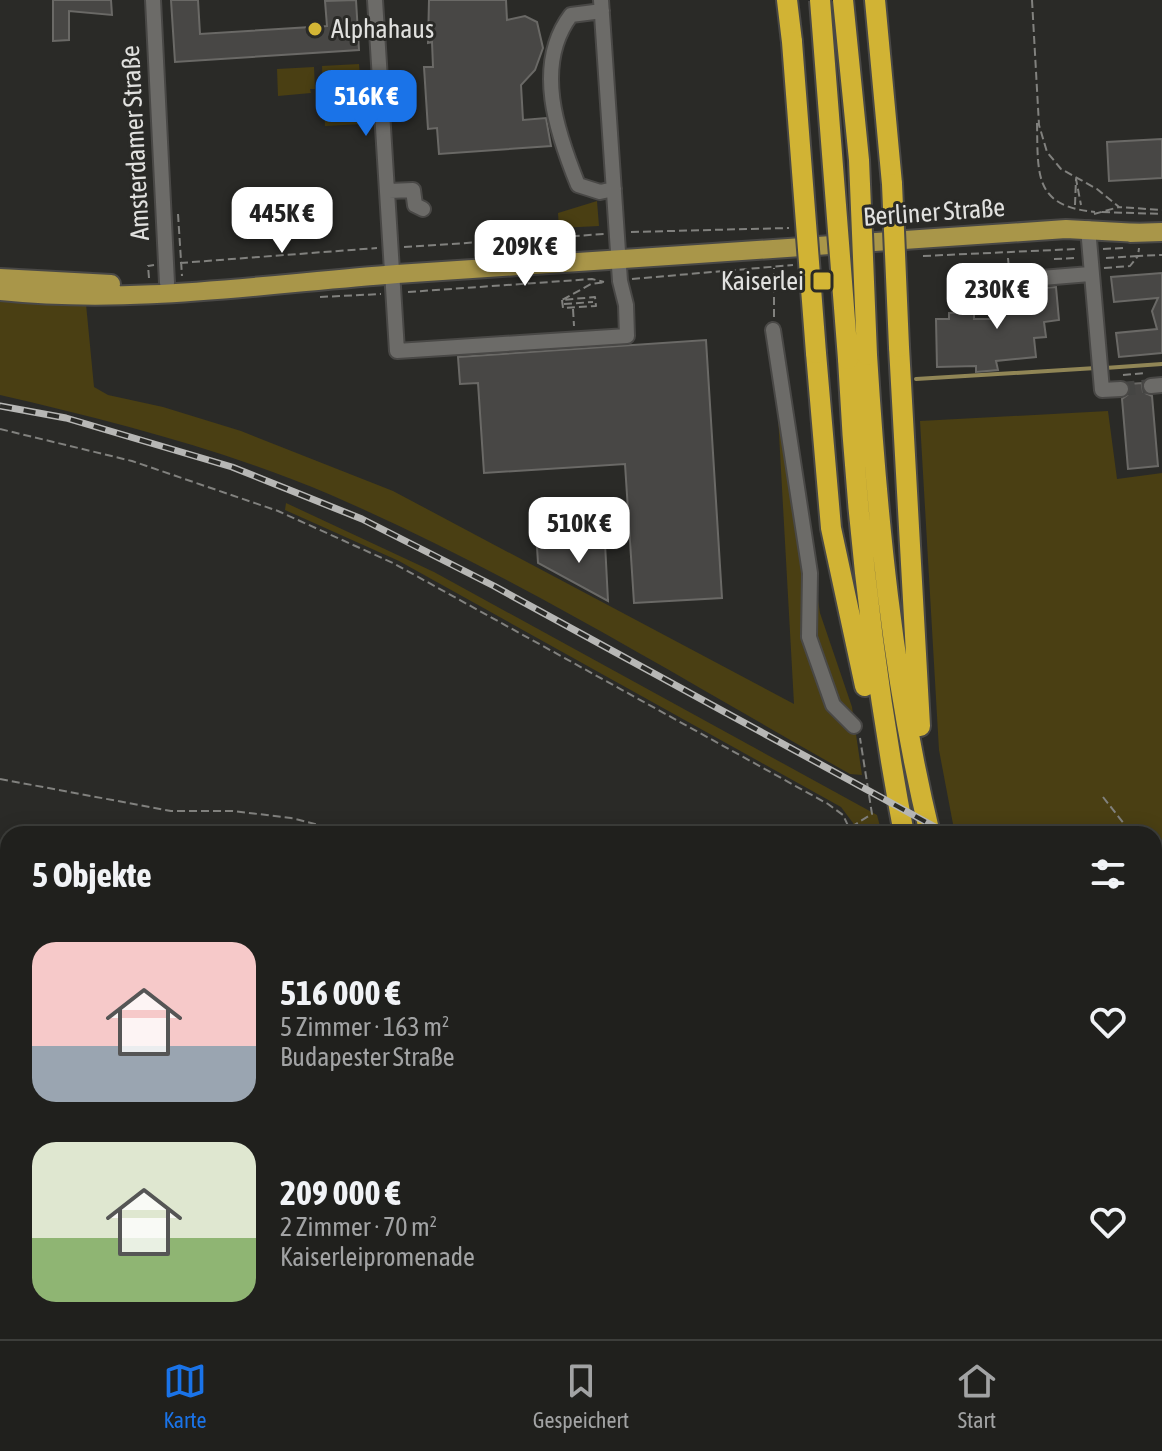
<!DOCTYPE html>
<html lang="de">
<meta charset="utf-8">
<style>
body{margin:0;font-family:"Asap Condensed",sans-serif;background:#2d2d2a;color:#f1f3f6;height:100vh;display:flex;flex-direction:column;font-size:30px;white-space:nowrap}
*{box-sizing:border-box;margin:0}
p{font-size:26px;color:#a2a3a4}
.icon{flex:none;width:44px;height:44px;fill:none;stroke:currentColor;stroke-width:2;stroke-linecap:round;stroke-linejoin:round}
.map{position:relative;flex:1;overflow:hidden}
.sheet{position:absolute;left:0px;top:826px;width:1162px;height:514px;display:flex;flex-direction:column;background:#20201d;border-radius:24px 24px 0 0;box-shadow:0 4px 20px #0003,0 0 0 2px #3d3e3b}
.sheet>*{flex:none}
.price{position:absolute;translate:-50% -68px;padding:0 18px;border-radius:16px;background:#fff;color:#222;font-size:26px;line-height:52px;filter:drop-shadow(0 2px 4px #0008)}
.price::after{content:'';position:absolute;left:50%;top:48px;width:24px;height:18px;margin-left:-12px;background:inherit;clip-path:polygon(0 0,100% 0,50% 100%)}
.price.selected{background:#1a73e8;color:#fff}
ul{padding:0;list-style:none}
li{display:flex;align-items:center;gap:24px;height:200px;padding:0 32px}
li span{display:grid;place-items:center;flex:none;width:224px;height:160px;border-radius:24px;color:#555}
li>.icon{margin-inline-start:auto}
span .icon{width:96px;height:96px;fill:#fffc;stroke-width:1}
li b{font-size:34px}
h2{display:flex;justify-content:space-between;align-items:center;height:96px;padding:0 32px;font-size:34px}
.tabs{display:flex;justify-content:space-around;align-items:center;height:112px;border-top:2px solid #3d3e3b;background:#20201d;font-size:22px;color:#a2a3a4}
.tabs a{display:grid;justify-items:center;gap:4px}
.tabs .selected{color:#1a73e8}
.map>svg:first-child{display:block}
.green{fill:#4a3f13}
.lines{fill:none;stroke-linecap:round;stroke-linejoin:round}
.stream{stroke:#918656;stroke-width:4}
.building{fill:#484745;stroke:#6a6966;stroke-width:2}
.minor-tunnel{stroke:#454543;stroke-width:14;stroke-dasharray:14 7;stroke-linecap:butt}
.minor-casing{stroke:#494846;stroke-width:18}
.major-casing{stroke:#494846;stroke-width:22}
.highway-casing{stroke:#494846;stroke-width:24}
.path{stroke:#81817e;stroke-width:2;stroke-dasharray:8 4;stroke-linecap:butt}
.minor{stroke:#6c6b68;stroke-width:14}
.major{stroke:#a99649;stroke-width:18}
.highway{stroke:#d1b334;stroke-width:20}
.tram{stroke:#b7b7b5;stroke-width:2}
.rail-casing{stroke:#b7b7b5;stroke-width:7}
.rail{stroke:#2a2a27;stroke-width:4;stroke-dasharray:12;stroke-linecap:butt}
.highway-bridge-casing{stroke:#494846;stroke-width:24;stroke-linecap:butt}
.highway-bridge{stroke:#d1b334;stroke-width:20}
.poi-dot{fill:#d4b635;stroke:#2a2a27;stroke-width:3}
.labels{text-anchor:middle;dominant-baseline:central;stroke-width:6;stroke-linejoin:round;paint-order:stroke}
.poi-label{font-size:26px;fill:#e1e1df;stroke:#2a2a27;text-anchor:start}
.street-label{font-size:26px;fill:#e1e1df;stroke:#2a2a27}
</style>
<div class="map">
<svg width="1162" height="1339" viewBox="0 0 1162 1339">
<rect width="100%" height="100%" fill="#2a2a27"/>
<path class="green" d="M359 64 361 90 328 92 327 88H323L322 66Z
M314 67 315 89H310L311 93 278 96 277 69Z
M361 98 363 124 325 126 324 104H328V100Z
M597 201 599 226 559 228 558 213Z
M0 300 86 304 94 387 108 395 163 407 241 431 393 491 794 704 777 398 802 499 820 613 852 707 862 775 850 774C680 678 511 573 331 495 225 450 113 421 0 395Z
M1108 411 1117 479 1162 473V899L1154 901V834H971L953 824 939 750 920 421Z
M286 503 434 572 877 815 882 834H855L853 823 841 807 399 561 285 510Z
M1154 982 1162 986V1091L1154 1088Z
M1154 1204 1162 1205V1339H1093L1092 1332H1154Z
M794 1332H961L963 1339H798Z"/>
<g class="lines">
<path class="stream" d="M1105 368 1162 364
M916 379 1096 368"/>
</g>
<path class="building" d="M53 0H111L112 15 69 11V40L53 41Z
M171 0H198L200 34 327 26 325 1 356 0 359 50 175 62Z
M429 0H506L507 20 525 16 537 22 543 48 535 70 521 85 523 120 546 118 551 146 439 154 437 128 428 129 424 67H433L432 42 428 43Z
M1162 139V178L1109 181 1107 142Z
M1162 273V353L1119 357 1116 333 1157 329 1152 311 1158 298 1114 302 1111 277Z
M1056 287 1059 320 1044 322 1046 337 1034 338 1036 357 996 361 998 370 976 372V366L937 367 936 319H949V313L974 312V319H993L991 299 1000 298 999 292Z
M706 340 722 598 634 603 625 464 484 473 478 383 460 384 458 357Z
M1142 383 1143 392 1152 396 1158 466 1128 469 1122 399 1130 393 1129 384Z
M605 543 608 601 538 563 537 547Z"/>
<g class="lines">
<path class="minor-tunnel" d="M1121 389 1151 386"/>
<g class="minor-casing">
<path id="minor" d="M153 0 167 283
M375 0 397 351 627 336 626 305 620 281 601 0
M602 11 571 15C533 65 557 133 578 185L600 192 614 189
M389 191 413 190 415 205 423 209
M1088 228 1102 390 1121 389
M969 284 1090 274
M773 330 810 573 809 637 833 705 854 726
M1151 386 1162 385
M1154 977 1162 981
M0 1007 8 1008
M971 1332 973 1339
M619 1339V1332
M631 1339V1332"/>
</g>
<g class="major-casing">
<path id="major" d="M1130 233 1162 232
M0 278 111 284
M0 291C133 305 265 284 397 274 620 258 843 246 1066 229L1139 233
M1154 1168 1162 1169
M1154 1190 1162 1192
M0 1258 8 1259"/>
</g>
<g class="highway-casing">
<path id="highway" d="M787 0 792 42
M875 0 892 184
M899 347 920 726
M816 353 831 528 865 686
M867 355C877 515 892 678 930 834
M848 359C856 519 874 676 904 834
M1034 1332 1036 1339
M1066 1332 1067 1339"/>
</g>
<path class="path" d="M1032 0 1039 125 1047 152 1061 169 1097 189 1119 207 1162 210
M1037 123C1038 176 1034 206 1095 212
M1075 205 1076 179 1081 205
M1102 212 1162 214
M178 214 182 276
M1094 214 1119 207
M631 232 789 228
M404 247 605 234
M1103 249 1124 248
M923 256 1076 249
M1008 258 1009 269
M1106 258 1138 256 1139 248
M1054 259 1076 258
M180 263 377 248
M1104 268 1130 266 1138 256 1162 255
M149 278 148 266 154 265
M632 279 793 265
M408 292 592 279 604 282
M320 297 381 294
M562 300 563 308 596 306 595 297 562 300 591 284 606 282
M564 304 593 302
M573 309 574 326
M774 317V268
M1123 375 1145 373
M0 429 132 461 278 511 393 563 828 804 843 815 852 834
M0 779 171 811H233L291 818 356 834
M1103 797 1132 834
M851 827 872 814 860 738
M1154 897 1162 906
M1154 1218 1162 1217
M1154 1298 1162 1305
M782 1332 785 1339
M1127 1332 1129 1339
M732 1339 747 1332"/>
<use href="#minor" class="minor"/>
<use href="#major" class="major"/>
<use href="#highway" class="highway"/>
<path class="tram" d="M1154 1176 1162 1177
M0 1255 8 1256"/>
<g class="rail-casing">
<path id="rail" d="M0 406 66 418 232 467 362 519 494 586 948 834
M1154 946 1162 951"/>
</g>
<use href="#rail" class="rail"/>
<g class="highway-bridge-casing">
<path id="highway-bridge" d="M820 0 848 359
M843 0 859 160 867 355
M792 42 816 353
M892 184 899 347"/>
</g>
<use href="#highway-bridge" class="highway-bridge"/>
</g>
<g class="poi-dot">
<circle cx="315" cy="29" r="8"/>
<rect x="812" y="271" width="20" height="20" rx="4"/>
</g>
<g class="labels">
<g class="poi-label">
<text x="331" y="29">Alphahaus</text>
<text x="804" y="281" text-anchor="end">Kaiserlei</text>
</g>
<g class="street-label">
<text transform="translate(135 143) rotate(-93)">Amsterdamer Straße</text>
<text transform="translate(934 212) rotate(-4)">Berliner Straße</text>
</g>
</g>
</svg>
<b class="price selected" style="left:366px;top:138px">516K €</b>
<b class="price" style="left:282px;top:255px">445K €</b>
<b class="price" style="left:525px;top:288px">209K €</b>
<b class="price" style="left:997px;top:331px">230K €</b>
<b class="price" style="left:579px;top:565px">510K €</b>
<section class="sheet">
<h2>5 Objekte<svg class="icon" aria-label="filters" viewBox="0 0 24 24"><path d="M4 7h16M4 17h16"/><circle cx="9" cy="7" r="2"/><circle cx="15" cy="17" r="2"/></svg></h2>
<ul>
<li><span style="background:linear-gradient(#f6c9c9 65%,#9aa5b1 0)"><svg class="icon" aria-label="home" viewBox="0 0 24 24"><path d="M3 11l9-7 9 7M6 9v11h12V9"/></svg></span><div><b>516 000 €</b><p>5 Zimmer · 163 m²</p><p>Budapester Straße</p></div><svg class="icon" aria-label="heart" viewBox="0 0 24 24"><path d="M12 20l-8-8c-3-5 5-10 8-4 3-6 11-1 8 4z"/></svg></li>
<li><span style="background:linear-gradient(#dfe7d0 60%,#8fb573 0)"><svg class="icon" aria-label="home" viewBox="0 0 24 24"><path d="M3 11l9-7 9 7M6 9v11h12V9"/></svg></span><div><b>209 000 €</b><p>2 Zimmer · 70 m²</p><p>Kaiserleipromenade</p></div><svg class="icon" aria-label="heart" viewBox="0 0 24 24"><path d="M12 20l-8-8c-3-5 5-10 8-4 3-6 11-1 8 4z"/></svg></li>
</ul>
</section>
</div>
<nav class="tabs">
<a class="selected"><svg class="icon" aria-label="map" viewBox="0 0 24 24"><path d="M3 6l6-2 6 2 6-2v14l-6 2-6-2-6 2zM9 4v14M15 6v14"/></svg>Karte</a>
<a><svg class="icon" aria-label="saved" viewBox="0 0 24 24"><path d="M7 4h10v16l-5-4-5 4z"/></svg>Gespeichert</a>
<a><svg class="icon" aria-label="home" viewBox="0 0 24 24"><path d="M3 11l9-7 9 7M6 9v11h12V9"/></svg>Start</a>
</nav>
